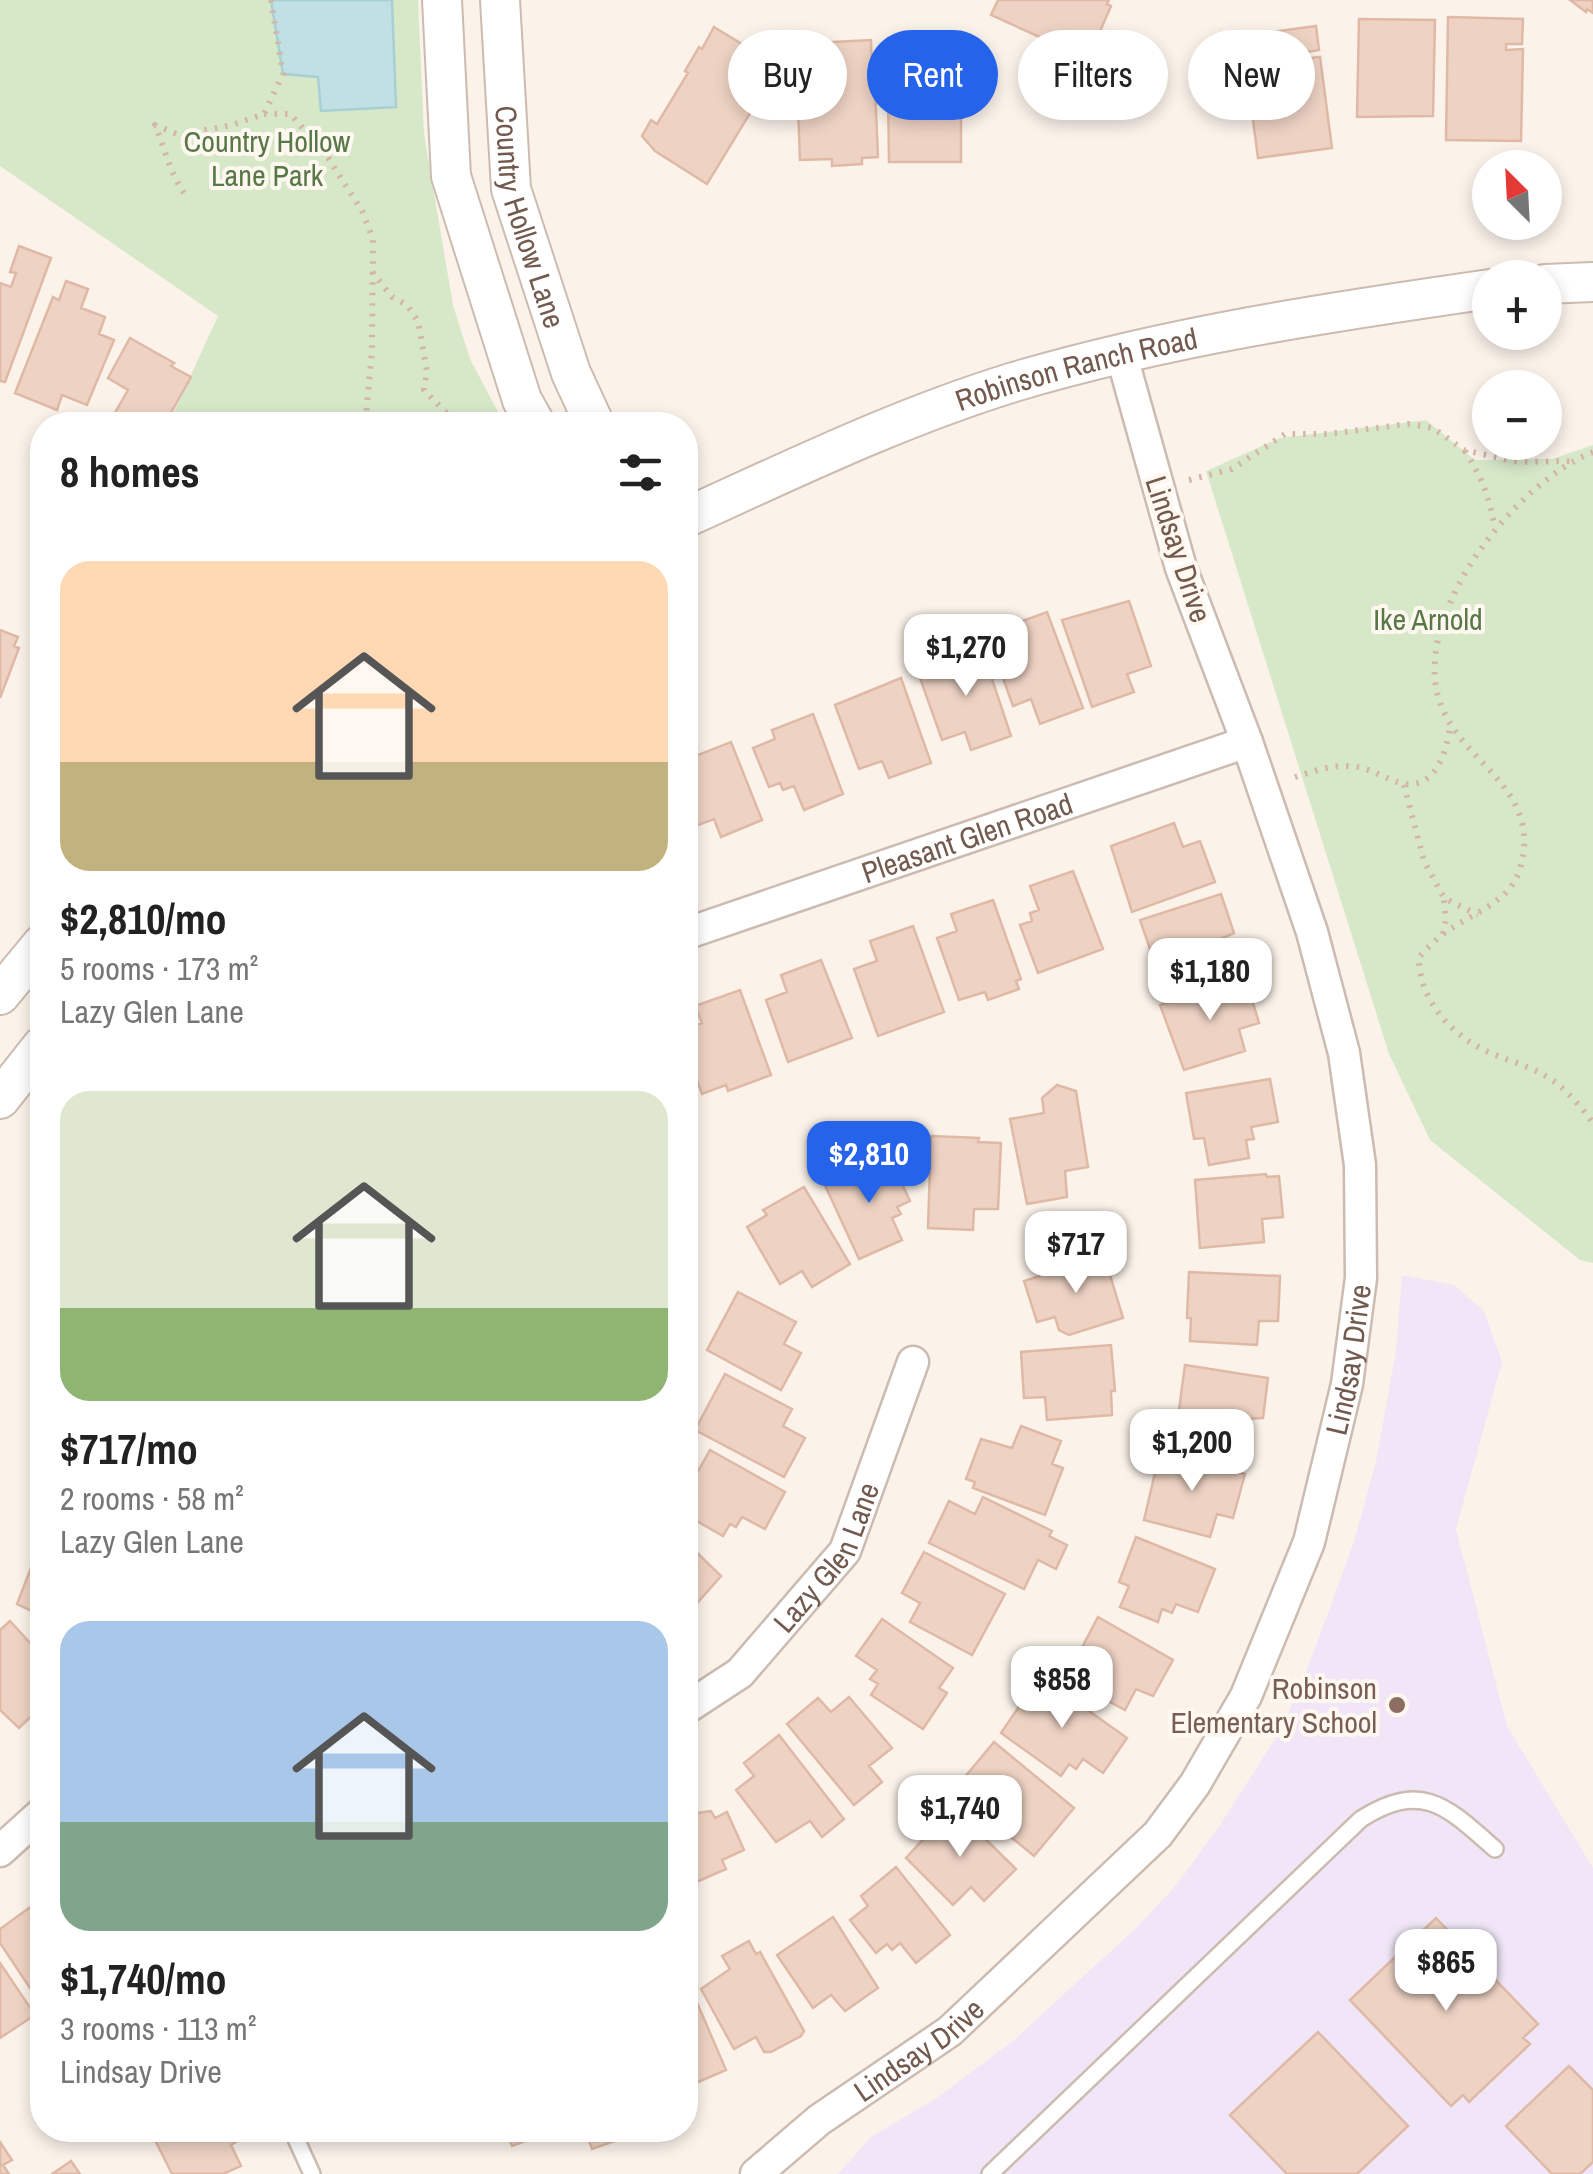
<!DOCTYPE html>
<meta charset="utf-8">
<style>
body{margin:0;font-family:"Archivo Narrow",sans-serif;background:#f2f2f2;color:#222;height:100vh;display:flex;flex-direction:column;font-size:38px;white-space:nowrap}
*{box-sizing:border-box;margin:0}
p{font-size:32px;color:#767676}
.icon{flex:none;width:55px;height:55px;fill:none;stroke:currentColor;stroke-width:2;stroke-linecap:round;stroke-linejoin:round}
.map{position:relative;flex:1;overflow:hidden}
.sheet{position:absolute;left:30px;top:412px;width:668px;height:1730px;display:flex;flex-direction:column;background:#fff;border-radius:40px;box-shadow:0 5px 15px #0003}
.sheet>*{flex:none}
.top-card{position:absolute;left:728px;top:30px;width:715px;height:90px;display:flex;gap:20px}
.needle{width:65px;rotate:336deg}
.buttons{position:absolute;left:1472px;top:150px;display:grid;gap:20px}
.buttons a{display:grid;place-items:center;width:90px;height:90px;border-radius:50%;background:#fff;box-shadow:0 5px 15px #0003;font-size:50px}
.price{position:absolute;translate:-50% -85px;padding:0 22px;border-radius:20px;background:#fff;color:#222;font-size:32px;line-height:65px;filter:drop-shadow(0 2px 5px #0008)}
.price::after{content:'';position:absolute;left:50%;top:60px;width:30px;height:22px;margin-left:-15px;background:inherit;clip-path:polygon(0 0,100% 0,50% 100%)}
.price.on{background:#2563eb;color:#fff}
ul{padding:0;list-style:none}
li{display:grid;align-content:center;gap:20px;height:530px;padding:0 30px}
li span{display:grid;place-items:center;height:310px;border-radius:30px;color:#555}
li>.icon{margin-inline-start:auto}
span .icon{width:180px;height:180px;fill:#fffc;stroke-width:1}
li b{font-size:42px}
h2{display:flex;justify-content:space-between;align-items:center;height:120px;padding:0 30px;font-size:42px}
.chip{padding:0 35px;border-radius:45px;background:#fff;box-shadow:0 5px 15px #0003;font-size:35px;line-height:90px}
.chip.on{background:#2563eb;color:#fff}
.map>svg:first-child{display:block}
.education{fill:#f0e6f7}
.green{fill:#d7e8c9}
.water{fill:#c0e0e3;stroke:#a7cfd4;stroke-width:2.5}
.building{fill:#eed3c4;stroke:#dfb9a6;stroke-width:2.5}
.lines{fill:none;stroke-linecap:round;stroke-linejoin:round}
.service-casing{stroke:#ccbbb0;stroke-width:20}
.minor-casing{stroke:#ccbbb0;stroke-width:35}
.tertiary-casing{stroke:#ccbbb0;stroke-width:42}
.path{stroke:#d3b6a7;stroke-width:6;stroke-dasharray:2.5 8;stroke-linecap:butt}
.service{stroke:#fff;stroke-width:15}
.minor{stroke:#fff;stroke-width:30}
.tertiary{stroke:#fff;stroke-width:38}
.education-dot{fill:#8d6e63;stroke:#fef8f0;stroke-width:4}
.labels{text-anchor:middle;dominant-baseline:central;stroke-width:8;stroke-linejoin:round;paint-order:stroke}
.park-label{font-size:30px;fill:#597848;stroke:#fef8f0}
.street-label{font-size:30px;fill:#735a4f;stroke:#fef8f0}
.education-label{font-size:30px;fill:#785e54;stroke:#fef8f0;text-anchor:end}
</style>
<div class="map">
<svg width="1593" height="2174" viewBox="0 0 1593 2174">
<rect width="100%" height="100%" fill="#fbf3ea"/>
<path class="education" d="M1402 1275 1454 1285 1484 1311 1502 1362 1456 1529 1507 1726 1593 1868V2174H838L871 2137 935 2099 1014 2040 1137 1927 1178 1883 1220 1825 1277 1736 1302 1683 1354 1542 1376 1461 1396 1351Z"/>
<path class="green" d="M0 0H418L424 134 453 305 470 359 505 425H168L218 316 0 166Z
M1426 420 1475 460 1552 459 1593 445V1263L1580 1260 1430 1140 1389 1054 1206 471 1280 438Z"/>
<path class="water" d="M271 0H392L396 107 321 111 318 77 283 74Z"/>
<path class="building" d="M998 0H1109L1107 4 1111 6 1088 59 991 15Z
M1570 0H1593V13L1587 9 1586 12Z
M1448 17 1523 19 1522 44H1506V50L1523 49 1521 141 1446 140Z
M1359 19 1435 20 1433 116 1357 117Z
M1316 26 1319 50 1301 53 1302 59 1320 57 1332 148 1258 158 1242 36Z
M714 27 778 66 765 86 750 77 747 82 763 92 707 184 655 151 642 136 651 120 657 124 688 73 685 71 699 47 702 49Z
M888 38H960L961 62H944V67H961V162H889L888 93H884Z
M871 40 872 72H878V87H875L878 157 862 158V164L832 166V159L800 160 797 82 815 81 813 43Z
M19 246 51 258 5 382 0 381V283L11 287 16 273 10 272Z
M66 281 88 289 81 308 105 317 99 334 114 340 87 405 62 395 57 410 15 393 53 297 59 300Z
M130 338 174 363 171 366 191 377 164 425H108L128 390 108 378Z
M1129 601 1151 666 1127 674 1134 692 1092 707 1062 620Z
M1047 612 1083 708 1040 724 1031 699 1013 706 987 634Z
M0 630 18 637 14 646 19 648 0 698Z
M973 642 979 657 984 655 1011 736 971 750 965 732 942 740 920 678 946 669 941 654Z
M901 678 931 763 889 778 882 761 859 769 835 705Z
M813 714 843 794 804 810 794 786 783 790 780 783 769 787 753 748 775 739 772 730Z
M731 742 762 820 721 837 714 819 693 827 685 808V760Z
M1174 823 1183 847 1200 841 1215 882 1132 912 1111 846Z
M1073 871 1103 949 1038 973 1020 925 1032 921 1030 913 1039 910 1030 886Z
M1221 894 1234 933 1216 941 1223 963 1162 984 1140 920Z
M993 900 1021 979 1016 981 1019 989 988 1000 985 992 959 1000 937 938 957 931 951 914Z
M913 926 944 1012 878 1036 854 969 877 961 870 941Z
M821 960 852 1038 788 1062 766 1000 787 992 781 975Z
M1246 979 1259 1023 1239 1029 1245 1051 1184 1070 1160 1005Z
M740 990 771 1075 728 1091 726 1085 702 1094 685 1048V1029L702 1023 695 1006Z
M1270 1079 1278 1122 1251 1127 1254 1139 1246 1140 1249 1158 1209 1165 1204 1138 1194 1139 1186 1093Z
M1057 1085 1076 1091 1088 1167 1065 1171 1067 1197 1027 1204 1010 1119 1044 1113 1042 1098Z
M931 1136 979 1138 978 1142 1001 1143 998 1209H974L973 1230 928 1228Z
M866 1163 871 1172 892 1163 910 1201 897 1207 901 1214 892 1218 902 1240 859 1259 824 1183Z
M1266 1174 1267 1177 1279 1176 1283 1217 1262 1219 1264 1242 1200 1248 1195 1180Z
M804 1187 850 1264 812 1287 802 1271 780 1284 747 1227 767 1215 763 1210Z
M1104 1255 1123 1318 1069 1335 1059 1330 1055 1317 1037 1322 1024 1281Z
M1189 1272 1280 1276 1278 1321H1259L1257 1345 1190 1341 1191 1318H1187Z
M738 1292 796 1322 784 1344 801 1353 781 1390 707 1350Z
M1111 1345 1115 1391H1111L1112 1415 1047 1420 1045 1397 1024 1398 1021 1352Z
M1185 1365 1268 1378 1263 1418 1243 1419 1240 1440 1176 1432Z
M725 1374 792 1409 783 1426 805 1438 784 1477 695 1430Z
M1021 1426 1061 1441 1052 1464 1063 1468 1045 1515 973 1488 975 1482 966 1479 981 1439 1012 1448Z
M710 1450 785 1492 765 1529 742 1517 736 1527 730 1524 723 1536 686 1515 697 1494 688 1489Z
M1160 1451 1245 1474 1233 1518 1217 1514 1210 1537 1144 1520Z
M983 1497 1052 1531 1049 1536 1067 1545 1056 1569 1038 1560 1024 1589 929 1543 949 1501 975 1514Z
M1136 1537 1215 1569 1198 1612 1176 1604 1172 1613 1162 1609 1158 1622 1120 1607 1129 1586 1119 1582Z
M42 1539V1616L17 1604Z
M685 1541 721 1576 692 1609 685 1602Z
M924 1552 1005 1594 972 1655 910 1622 920 1603 902 1593Z
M1098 1617 1173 1660 1153 1696 1136 1689 1125 1710 1066 1678Z
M882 1619 953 1668 939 1688 947 1693 923 1729 871 1695 878 1684 870 1679 877 1670 856 1656Z
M10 1621 42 1656V1679L38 1683 42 1692V1706L19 1728 0 1710V1630Z
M1040 1676 1127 1738 1103 1773 1083 1759 1076 1769 1069 1764 1061 1776 1001 1733Z
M849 1697 892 1748 869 1766 882 1782 854 1805 787 1724 818 1698 831 1712Z
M779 1735 844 1819 822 1837 810 1821 776 1842 736 1790 754 1776 744 1763Z
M994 1742 1074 1808 1034 1856 954 1790Z
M687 1792 697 1813 711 1811 715 1818 727 1812 744 1850 722 1860 726 1869 685 1887Z
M953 1807 1016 1869 984 1901 971 1887 953 1905 906 1858Z
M896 1867 950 1935 916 1963 900 1943 892 1950 887 1944 876 1953 850 1920 868 1906 861 1896Z
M29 1908 42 1926V2006L0 1943V1929Z
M833 1917 878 1988 845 2011 831 1995 813 2008 777 1955Z
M1436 1918 1538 2024 1523 2038 1530 2044 1469 2102 1463 2095 1451 2106 1350 2000Z
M749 1941 756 1954 760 1952 804 2031 801 2036 771 2052H764L756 2037 734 2049 701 1989 730 1969 722 1956Z
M0 1963 35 2015 0 2038Z
M686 1977 726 2070 691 2085 692 2088 685 2091Z
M1318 2032 1408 2126 1357 2174H1287L1230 2115Z
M1569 2066 1593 2090V2162L1580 2174H1552L1506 2126Z
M155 2130H244L247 2135 231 2145 241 2166 223 2174H172L151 2132Z
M506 2130H555L512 2146Z
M585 2130H630L632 2135 592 2149Z
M0 2142 12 2160 3 2165 9 2174H0Z
M71 2161 80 2174H52Z"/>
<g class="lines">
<g class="service-casing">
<path id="service" d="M292 2130 312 2174
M990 2174 1361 1819C1423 1780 1447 1807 1495 1849"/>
</g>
<g class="minor-casing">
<g id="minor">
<path id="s1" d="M685 934 1247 742"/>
<path id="s2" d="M685 1709 740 1673 845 1551 913 1362"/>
<path d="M0 1851 42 1813"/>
<path id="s3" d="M756 2174 819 2120 950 2031 1158 1834 1195 1784 1246 1696 1309 1542 1347 1384 1361 1278 1360 1165 1344 1053 1312 932 1247 742 1181 568 1121 353"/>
</g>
</g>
<g class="tertiary-casing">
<g id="tertiary">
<path d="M442 0 451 176 522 400 536 425"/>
<path id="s4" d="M500 0 511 189 571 373 595 425"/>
<path d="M1545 284 1593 282"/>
<path id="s5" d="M685 518C793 469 900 417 1014 382 1169 336 1330 312 1490 289"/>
<path d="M0 995 42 944"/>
<path d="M0 1099 42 1046"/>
</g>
</g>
<path class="path" d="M264 114H290L325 153 362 211 373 239 372 352 365 425
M184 193C169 172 165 148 155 125L179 135 232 125 264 114 283 74 271 0
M372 272 392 297 407 305 418 321 427 371 424 390 458 425
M1465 451C1482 477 1490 499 1495 529
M1593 452C1517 482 1418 606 1437 692 1452 762 1545 783 1520 869 1509 905 1467 914 1441 936 1433 942 1426 950 1419 957 1418 997 1449 1033 1484 1050 1503 1059 1524 1064 1542 1074 1562 1084 1580 1105 1593 1123
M1189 480 1232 469 1285 434H1328L1408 424 1433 428 1464 450 1519 462 1571 461
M1295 777C1312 772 1330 765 1349 766 1368 766 1382 778 1401 783 1435 792 1447 751 1450 726
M1404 785 1424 861 1444 898 1478 915
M1443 934 1446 920 1444 899"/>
<use href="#service" class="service"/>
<use href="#minor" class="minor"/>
<use href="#tertiary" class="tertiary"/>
</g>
<circle class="education-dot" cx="1397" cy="1705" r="10"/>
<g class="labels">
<g class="park-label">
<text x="267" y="141">Country Hollow<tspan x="267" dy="34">Lane Park</tspan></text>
<text x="1428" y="619">Ike Arnold</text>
</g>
<g class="street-label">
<text stroke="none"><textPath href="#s4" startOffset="220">Country Hollow Lane</textPath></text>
<text stroke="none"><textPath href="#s5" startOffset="420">Robinson Ranch Road</textPath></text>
<text transform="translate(1179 549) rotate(72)">Lindsay Drive</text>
<text stroke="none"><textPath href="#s1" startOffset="298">Pleasant Glen Road</textPath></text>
<text stroke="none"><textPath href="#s3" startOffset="1045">Lindsay Drive</textPath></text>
<text stroke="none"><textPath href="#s2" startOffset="212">Lazy Glen Lane</textPath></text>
<text stroke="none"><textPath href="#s3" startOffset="205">Lindsay Drive</textPath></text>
</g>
<g class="education-label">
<text x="1377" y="1688">Robinson<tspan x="1377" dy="34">Elementary School</tspan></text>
</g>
</g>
</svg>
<div class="buttons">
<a><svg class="needle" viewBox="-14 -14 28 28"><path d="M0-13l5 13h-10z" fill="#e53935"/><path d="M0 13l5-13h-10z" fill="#767676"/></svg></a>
<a>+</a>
<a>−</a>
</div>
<b class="price" style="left:966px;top:699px">$1,270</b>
<b class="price" style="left:1210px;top:1023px">$1,180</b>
<b class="price on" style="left:869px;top:1206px">$2,810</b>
<b class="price" style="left:1076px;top:1296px">$717</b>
<b class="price" style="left:1192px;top:1494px">$1,200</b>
<b class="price" style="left:1062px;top:1731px">$858</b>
<b class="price" style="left:960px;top:1860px">$1,740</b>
<b class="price" style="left:1446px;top:2014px">$865</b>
<div class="top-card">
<a class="chip">Buy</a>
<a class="chip on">Rent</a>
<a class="chip">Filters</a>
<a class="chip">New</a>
</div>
<section class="sheet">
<h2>8 homes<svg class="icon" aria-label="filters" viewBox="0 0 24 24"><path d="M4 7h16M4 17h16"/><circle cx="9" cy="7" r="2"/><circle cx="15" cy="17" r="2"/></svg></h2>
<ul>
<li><span style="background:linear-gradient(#ffd9b3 65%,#c2b280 0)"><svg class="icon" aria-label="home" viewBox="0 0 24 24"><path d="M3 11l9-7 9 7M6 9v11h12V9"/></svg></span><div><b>$2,810/mo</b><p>5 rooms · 173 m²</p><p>Lazy Glen Lane</p></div></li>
<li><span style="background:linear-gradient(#dfe7d0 70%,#8fb573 0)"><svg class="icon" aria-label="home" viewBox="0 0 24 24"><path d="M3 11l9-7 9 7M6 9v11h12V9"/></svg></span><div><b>$717/mo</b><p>2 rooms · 58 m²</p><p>Lazy Glen Lane</p></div></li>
<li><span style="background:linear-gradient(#a9c7e8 65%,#7fa58c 0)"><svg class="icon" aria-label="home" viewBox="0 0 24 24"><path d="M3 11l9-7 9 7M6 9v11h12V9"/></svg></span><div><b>$1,740/mo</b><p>3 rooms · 113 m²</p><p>Lindsay Drive</p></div></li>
</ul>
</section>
</div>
